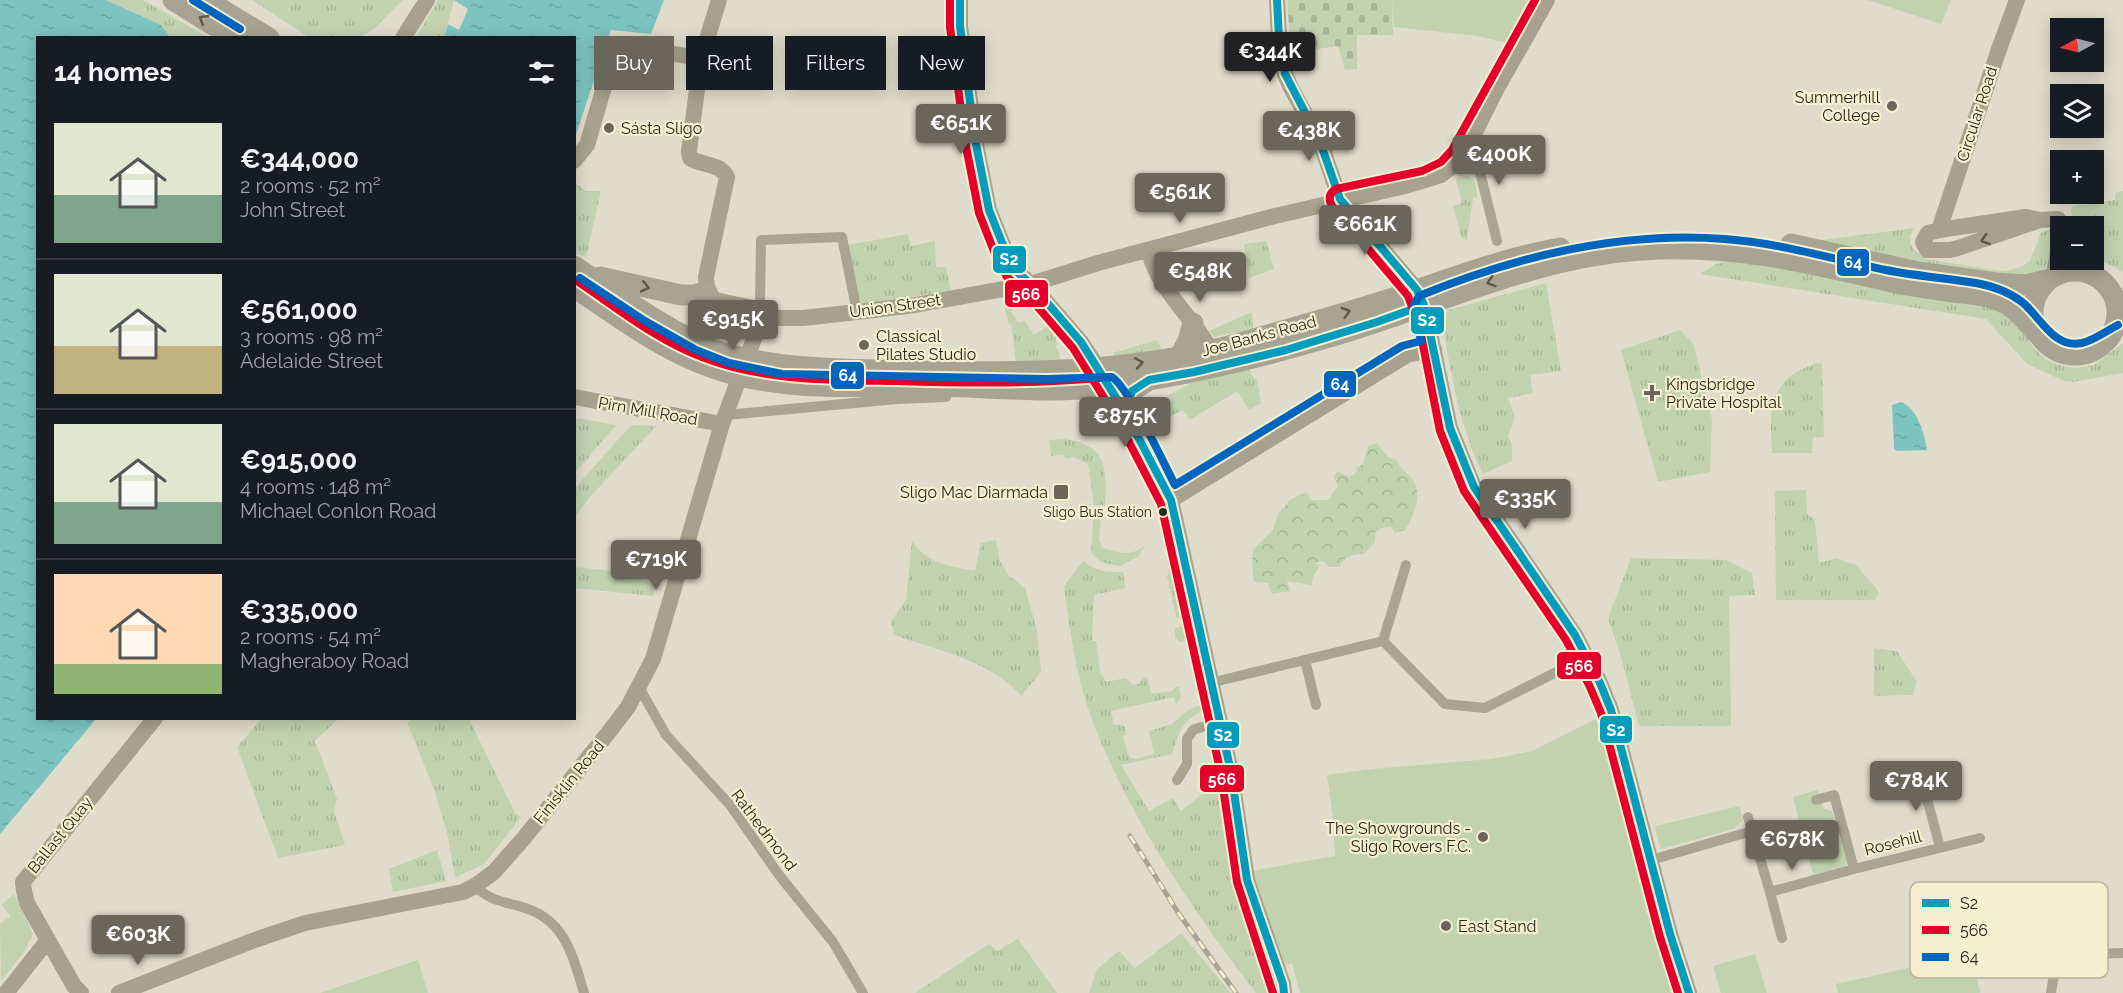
<!DOCTYPE html>
<meta charset="utf-8">
<style>
body{margin:0;font-family:Raleway,sans-serif;background:#20242c;color:#f1f3f6;height:100vh;display:flex;flex-direction:column;font-size:22px;white-space:nowrap}
*{box-sizing:border-box;margin:0}
p{font-size:20px;color:#9ea1a6}
.icon{flex:none;width:33px;height:33px;fill:none;stroke:currentColor;stroke-width:2;stroke-linecap:round;stroke-linejoin:round}
.map{position:relative;flex:1;overflow:hidden}
.panel{position:absolute;left:36px;top:36px;width:540px;height:684px;display:flex;flex-direction:column;background:#171b24;border-radius:0px;box-shadow:0 3px 15px #0003}
.panel>*{flex:none}
.top-card{position:absolute;left:594px;top:36px;width:570px;height:54px;display:flex;gap:12px}
.needle{width:39px;rotate:263deg}
.fabs{position:absolute;left:2050px;top:18px;display:grid;gap:12px}
.fabs a{display:grid;place-items:center;width:54px;height:54px;border-radius:0px;background:#171b24;box-shadow:0 3px 15px #0003;font-size:30px}
.price{position:absolute;translate:-50% -51px;padding:0 14px;border-radius:6px;background:#6a6659;color:#fff;font-size:20px;line-height:39px;filter:drop-shadow(0 2px 3px #0008)}
.price::after{content:'';position:absolute;left:50%;top:36px;width:18px;height:14px;margin-left:-9px;background:inherit;clip-path:polygon(0 0,100% 0,50% 100%)}
.price.on{background:#222;color:#fff}
ul{padding:0;list-style:none}
li{display:flex;align-items:center;gap:18px;height:150px;padding:0 18px}
li+li{border-top:2px solid #363941}
li span{display:grid;place-items:center;flex:none;width:168px;height:120px;border-radius:0px;color:#555}
li>.icon{margin-inline-start:auto}
span .icon{width:72px;height:72px;fill:#fffc;stroke-width:1}
li b{font-size:26px}
h2{display:flex;justify-content:space-between;align-items:center;height:72px;padding:0 18px;font-size:26px}
.tag{padding:0 21px;border-radius:0px;background:#171b24;box-shadow:0 3px 15px #0003;font-size:21px;line-height:54px}
.tag.on{background:#6a6659;color:#fff}
.map>svg:first-child{display:block}
.grass{fill:url(#grass-tufts)}
.forest{fill:url(#forest-crowns)}
.cemetery{fill:url(#cemetery-stones)}
.park{fill:#c2d2af}
.water{fill:url(#water-ripples)}
.lines{fill:none;stroke-linecap:round;stroke-linejoin:round}
.street{stroke:#a9a593;stroke-width:10}
.secondary{stroke:#a7a18d;stroke-width:16}
.highway{stroke:#a8a493;stroke-width:21}
.rail-casing{stroke:#a9a596;stroke-width:5}
.rail{stroke:#f5efd0;stroke-width:3;stroke-dasharray:9;stroke-linecap:butt}
.bus-1-casing{stroke:#f5efd0;stroke-width:12}
.bus-2-casing{stroke:#f5efd0;stroke-width:12}
.bus-3-casing{stroke:#f5efd0;stroke-width:12}
.bus-1{stroke:#049cbc;stroke-width:8}
.bus-2{stroke:#e4002b;stroke-width:8}
.bus-3{stroke:#0065bd;stroke-width:8}
.oneway{stroke:#5c594c}
.oneway2{stroke:#5c5849}
.poi-dot{fill:#6a6659;stroke:#f5efd0;stroke-width:2}
.bus-dot{fill:#2a271c;stroke:#f5efd0;stroke-width:2}
.labels{text-anchor:middle;dominant-baseline:central;stroke-width:4.5;stroke-linejoin:round;paint-order:stroke}
.bus-label{font-size:14px;fill:#2a271c;stroke:#f5efd0;text-anchor:end}
.poi-label{font-size:16px;fill:#2a271c;stroke:#f5efd0;text-anchor:start}
.street-label{font-size:16px;fill:#2a271c;stroke:#f5efd0}
.key{fill:#f5efd0;stroke:#b8b39a;stroke-width:1.5}
.key-label{font-size:16px;fill:#2a271c}
.line-badge{stroke:#f5efd0;stroke-width:2}
.badge-label{font-size:16px;text-anchor:middle;font-weight:bold;fill:#fff}
</style>
<div class="map">
<svg width="2123" height="993" viewBox="0 0 2123 993">
<defs>
<pattern id="grass-tufts" width="24" height="20" patternUnits="userSpaceOnUse" patternTransform="scale(1.5)"><rect width="24" height="20" fill="#c2d2af"/><path d="M3 7l-1-3M5 7V3M7 7l1-3M15 17l-1-3M17 17v-4M19 17l1-3" fill="none" stroke="#a7b496"/></pattern>
<pattern id="forest-crowns" width="20" height="18" patternUnits="userSpaceOnUse" patternTransform="scale(1.5)"><rect width="20" height="18" fill="#c2d2af"/><path d="M2 6a3 3 0 1 1 6 0M12 15a3 3 0 1 1 6 0" fill="none" stroke="#a7b496"/></pattern>
<pattern id="cemetery-stones" width="16" height="16" patternUnits="userSpaceOnUse" patternTransform="scale(1.5)"><rect width="16" height="16" fill="#c2d2af"/><path d="M2 7V4a2 2 0 0 1 4 0v3zM10 15v-3a2 2 0 0 1 4 0v3z" fill="#a7b496"/></pattern>
<pattern id="water-ripples" width="26" height="14" patternUnits="userSpaceOnUse" patternTransform="scale(1.5)"><rect width="26" height="14" fill="#7dc4c1"/><path d="M2 4q2-2 4 0t4 0M15 11q2-2 4 0t4 0" fill="none" stroke="#6ca8a5"/></pattern>
</defs>
<rect width="100%" height="100%" fill="#e0dccb"/>
<path class="grass" d="M106 0H143L190 27 176 37H170L161 25Z
M252 0H403L375 28 361 37 310 38Z
M438 0H454L444 37 416 38Z
M1467 176 1474 180 1478 197 1473 198 1467 240 1461 237 1453 206 1462 203 1456 179Z
M575 182 585 191H601L586 257 575 253Z
M2123 191V272L2094 256V226H2073L2071 210 2073 206 2115 200V193Z
M1914 228 1910 236 1912 248 1926 259 2001 271 2011 270 2023 266 2030 261 2041 233 2052 228 2054 234 2050 263 2040 272 2010 279 1807 242Z
M908 234 911 246 935 241 936 267H946L951 291 858 304 848 245Z
M1266 241 1274 269 1249 278 1244 244Z
M1746 257 1999 308 2024 332 2034 348 2045 359 2062 366 2075 368 2094 365 2123 343V373L2074 382 2064 381 2027 364 1986 319 1700 274 1716 264Z
M1546 283 1561 371 1530 375 1533 393 1508 398 1515 416 1508 437 1512 445V461L1483 474C1459 426 1451 373 1442 321L1448 310Z
M1016 296 1021 298 1011 311 1018 323 1025 321 1034 335 1051 324 1060 335 1055 339 1058 344 1056 347 1059 352 1061 364 1016 362 1011 325H1009L1002 297Z
M1252 312 1253 329 1214 337 1209 331Z
M1680 330 1693 343 1712 420 1710 472 1658 482 1621 350Z
M1157 340 1162 350 1114 357 1113 353Z
M1816 363 1822 364 1824 437 1813 438 1812 453H1772C1771 423 1766 398 1790 376 1797 371 1808 367 1816 363Z
M1250 367 1251 375 1257 380 1261 403 1249 410 1237 391 1190 420 1183 410 1160 422 1154 413 1148 416 1143 409 1193 382Z
M578 418 616 425 575 473V422Z
M631 425 656 426 589 498 575 517V488Z
M1064 439C1107 444 1107 469 1105 505H1094L1088 464 1074 457 1066 459 1063 455 1051 456 1049 440Z
M1806 490 1807 514 1815 520 1819 563 1836 558 1856 565 1879 592 1875 600H1776L1775 491Z
M1094 510H1102L1099 540 1103 548C1118 553 1133 557 1145 545L1139 556 1121 566C1108 564 1098 564 1091 551Z
M912 540C926 564 950 566 975 571L981 543 996 540 1000 561 1009 576 1025 588 1037 630 1041 672 1021 696C994 662 934 649 894 635L891 621 906 600Z
M1173 556 1188 635 1185 641 1180 642 1175 638V629L1182 626 1181 618 1176 617 1167 576 1169 573 1168 560Z
M1631 558 1726 560 1752 573 1755 595 1729 596 1731 726H1639L1622 660 1608 618Z
M1083 561C1096 571 1107 573 1123 572L1125 588 1094 595 1092 641H1096L1100 672 1106 682 1126 678 1133 685 1138 684 1145 677 1148 679 1151 694 1172 691 1176 687H1179C1181 694 1182 699 1176 704L1174 697 1111 711 1114 725 1120 724 1125 727 1126 734 1123 737 1129 757 1135 759 1154 754 1149 731 1172 724 1188 710 1201 705 1190 655 1196 658 1206 709C1182 720 1180 730 1172 754L1121 765 1149 811 1173 798 1181 811 1222 778 1232 822 1279 993H1256C1192 909 1130 819 1092 720 1076 678 1070 631 1064 586Z
M574 567 604 570 656 584 653 596 575 588Z
M1874 648 1897 651 1917 682 1913 695 1874 696Z
M262 718 338 719 315 741 337 799 334 811 345 845 278 858 237 747Z
M415 719H469L515 813 521 817 484 864 455 878 447 832 433 787 407 722Z
M437 850 446 881 393 892 389 869Z
M1181 933 1231 993H1089L1097 969 1119 951 1135 968Z
M1018 939 1057 993H915L989 944 997 951Z"/>
<path class="forest" d="M1377 443 1388 457 1397 460C1402 471 1406 471 1412 479 1424 495 1414 515 1405 530L1395 533 1391 527 1381 528 1375 533V542L1364 554C1352 555 1345 555 1340 567H1329L1323 561 1315 563 1320 565 1313 578 1311 585 1287 581 1290 591 1272 594 1268 583 1254 582 1252 565 1253 550 1273 530 1278 514 1290 500 1306 492 1312 500H1328L1338 486 1334 477 1337 471 1349 477 1358 471 1356 468 1363 464 1368 446Z"/>
<path class="cemetery" d="M1287 0H1392L1393 35H1357V69L1345 70 1338 46 1291 53Z"/>
<path class="park" d="M1392 0H1540L1511 44 1478 36 1394 27Z
M1868 0H1951L1941 24Z
M190 27 208 37H176Z
M1602 716 1659 938 1675 993H1300L1292 963 1283 967 1252 871 1335 856 1333 818 1327 775 1372 769 1491 759 1532 751Z
M1818 790 1824 809 1832 811 1847 862 1845 866 1813 875 1793 797Z
M1740 806 1743 820 1734 829 1660 849 1655 826Z
M14 894 33 934 24 952 1 981 0 924 11 916 1 905Z
M1755 954 1767 993H1721L1713 966Z
M1972 954 1980 993H1838L1836 984Z
M418 960 428 993H320Z"/>
<path class="water" d="M0 0H106L161 25 170 37 38 38V718L96 719 0 834Z
M454 0H664L651 34 611 30 575 137 574 38 444 37 448 24 459 30 468 9Z
M1901 402C1917 407 1925 435 1927 450L1896 451 1894 448 1892 405Z"/>
<g class="lines">
<path class="street" d="M1465 148 1478 164 1497 241
M757 311 760 303 761 240 842 237 857 312
M726 415 897 399 946 397
M1383 641 1406 565
M1305 660 1316 705
M1210 683 1383 641 1445 704 1485 708 1586 657
M639 687 666 735 730 805 779 875 833 942 863 993
M1919 770 1940 847
M1177 780 1187 764V739L1193 730 1219 721
M1816 800 1834 795 1854 869
M1748 817 1752 831
M1651 860 1752 831 1770 892 1854 869 1980 838
M475 886C490 901 502 901 522 907 565 919 572 954 584 993
M1770 892 1782 938
M2057 955 2123 953
M2051 993 2066 898 2055 896"/>
<path class="secondary" d="M960 0V26L975 139 989 210 1007 255 1015 270 1031 284 1081 342 1098 368 1125 412 1171 500 1231 772 1247 880 1283 984 1284 993
M1277 0 1279 38 1285 74 1291 88 1319 139 1340 199 1417 290 1424 305 1450 428 1474 487 1575 635 1600 683 1611 710 1670 934 1689 993
M2017 0 1998 52 1939 230 1928 233 1923 242 1927 250H1950L1958 248 2040 220
M403 38 427 0
M574 161 587 145 611 63 618 50 626 45 633 46 701 59
M1939 230 2026 217 2040 220 2058 219 2061 235
M1149 251C1158 293 1199 320 1215 360
M2077 260 2089 274
M2053 277 2061 240
M759 318H803L857 312 915 305 1031 284 1098 263 1275 216 1405 186 1441 175 1454 165 1471 140 1497 88 1547 0
M574 397 722 424
M1171 500 1407 355 1434 349
M6 993 48 940
M81 993 74 986 27 903 24 891 23 882 155 718
M119 993 252 941 305 923 463 892 475 886 494 872 524 838 612 728 628 707 653 659 722 424 755 336 759 318 757 311 753 308 715 300 707 292 706 277 727 177C721 163 702 166 690 158L689 151 701 59 719 0"/>
<path class="highway" d="M173 0 234 38
M206 0 269 38
M1791 244 1918 272 1996 283 2026 285 2050 279
M574 266C609 289 642 313 679 333 689 338 700 345 711 349 773 370 840 369 905 371 1015 373 1126 374 1233 345 1285 330 1336 316 1387 300 1444 281 1500 259 1560 248
M2033 313a42 42 0 1 1 84 0a42 42 0 1 1-84 0Z
M600 277 681 295H693L707 292
M574 287C618 317 663 351 713 368 781 392 855 386 926 386 986 386 1049 395 1109 386 1183 376 1255 359 1326 338 1432 308 1531 257 1642 250 1732 244 1806 262 1892 282 1909 286 1927 288 1945 291 1965 294 1986 294 2004 303 2017 309 2028 324 2038 334
M1180 356 1188 341 1193 323
M1125 412 1132 391 1149 380"/>
<g class="rail-casing">
<path id="rail" d="M1130 836 1179 914 1236 993"/>
</g>
<use href="#rail" class="rail"/>
<g class="bus-1-casing">
<path id="bus-1" d="M960 0V26L975 139 989 210 1007 255 1015 270 1031 284 1081 342 1125 412 1171 500 1231 772 1247 880 1283 984 1284 993
M1277 0 1279 38 1285 74 1319 139 1340 199 1417 290 1424 305 1450 428 1474 487 1575 635 1600 683 1611 710 1670 934 1689 993
M1125 412 1132 391 1149 380 1194 372 1286 350 1377 322 1424 305"/>
</g>
<g class="bus-2-casing">
<path id="bus-2" d="M950 0V27L965 141 979 213 997 259 1007 277 1024 291 1073 348 1116 417 1161 504 1221 774 1237 882 1273 993
M1535 0 1452 150 1441 162 1422 171 1336 189C1329 193 1328 199 1332 206L1408 296 1419 325 1440 431 1464 491 1566 640 1590 687 1601 713 1660 937 1678 993
M574 279C616 307 655 339 702 357 763 381 830 380 895 381 963 383 1031 384 1099 378"/>
</g>
<g class="bus-3-casing">
<path id="bus-3" d="M193 0 240 29
M580 278 645 321 696 350 729 363 782 374 1047 379 1112 377C1129 388 1164 464 1175 485L1402 346 1421 341 1414 305 1419 296C1514 257 1621 231 1725 239 1780 243 1832 259 1886 270 1915 276 1946 278 1976 283 1992 286 2008 291 2022 302 2040 316 2053 349 2082 343 2095 340 2106 331 2118 325"/>
</g>
<use href="#bus-1" class="bus-1"/>
<use href="#bus-2" class="bus-2"/>
<use href="#bus-3" class="bus-3"/>
</g>
<defs><path id="oneway-chevron" d="M-2-3.5L2.5 0L-2 3.5" fill="none" stroke-width="1.6" stroke-linecap="round" stroke-linejoin="round" transform="scale(1.5)"/></defs>
<g class="oneway">
<use href="#oneway-chevron" transform="translate(203 19) rotate(-149)"/>
<use href="#oneway-chevron" transform="translate(1491 282) rotate(162)"/>
<use href="#oneway-chevron" transform="translate(645 287) rotate(13)"/>
<use href="#oneway-chevron" transform="translate(1346 312) rotate(-16)"/>
<use href="#oneway-chevron" transform="translate(1139 363) rotate(-9)"/>
</g>
<use class="oneway2" href="#oneway-chevron" transform="translate(1985 240) rotate(161)"/>
<g class="poi-dot">
<circle cx="1892" cy="106" r="6"/>
<circle cx="609" cy="128" r="6"/>
<circle cx="864" cy="345" r="6"/>
<path d="M1649 384h6v6h6v6h-6v6h-6v-6h-6v-6h6z"/>
<rect x="1053" y="484" width="16" height="16" rx="3"/>
<circle cx="1483" cy="837" r="6"/>
<circle cx="1446" cy="926" r="6"/>
</g>
<circle class="bus-dot" cx="1163" cy="512" r="5"/>
<g class="labels">
<g class="bus-label">
<text x="1152" y="512">Sligo Bus Station</text>
</g>
<g class="poi-label">
<text x="1880" y="97" text-anchor="end">Summerhill<tspan x="1880" dy="18">College</tspan></text>
<text x="621" y="128">Sásta Sligo</text>
<text x="876" y="336">Classical<tspan x="876" dy="18">Pilates Studio</tspan></text>
<text x="1666" y="384">Kingsbridge<tspan x="1666" dy="18">Private Hospital</tspan></text>
<text x="1048" y="492" text-anchor="end">Sligo Mac Diarmada</text>
<text x="1471" y="828" text-anchor="end">The Showgrounds -<tspan x="1471" dy="18">Sligo Rovers F.C.</tspan></text>
<text x="1458" y="926">East Stand</text>
</g>
<g class="street-label">
<text transform="translate(1977 114) rotate(-72)">Circular Road</text>
<text transform="translate(895 306) rotate(-8)">Union Street</text>
<text transform="translate(1259 336) rotate(-15)">Joe Banks Road</text>
<text transform="translate(648 411) rotate(10)">Pirn Mill Road</text>
<text transform="translate(569 782) rotate(-51)">Finisklin Road</text>
<text transform="translate(764 830) rotate(53)">Rathedmond</text>
<text transform="translate(60 835) rotate(-51)">Ballast Quay</text>
<text transform="translate(1893 843) rotate(-14)">Rosehill</text>
</g>
</g>
<rect x="1910" y="882" width="198" height="96" rx="9" class="key"/>
<rect x="1922" y="899" width="27" height="8" fill="#049cbc"/>
<rect x="1922" y="926" width="27" height="8" fill="#e4002b"/>
<rect x="1922" y="953" width="27" height="8" fill="#0065bd"/>
<g class="key-label">
<text x="1960" y="909">S2</text>
<text x="1960" y="936">566</text>
<text x="1960" y="963">64</text>
</g>
<g class="line-badge">
<rect x="992" y="245" width="35" height="29" rx="6" fill="#049cbc"/>
<rect x="1836" y="248" width="34" height="29" rx="6" fill="#0065bd"/>
<rect x="1004" y="279" width="45" height="29" rx="6" fill="#e4002b"/>
<rect x="1410" y="306" width="35" height="29" rx="6" fill="#049cbc"/>
<rect x="830" y="361" width="35" height="29" rx="6" fill="#0065bd"/>
<rect x="1323" y="370" width="34" height="28" rx="6" fill="#0065bd"/>
<rect x="1556" y="651" width="46" height="29" rx="6" fill="#e4002b"/>
<rect x="1599" y="715" width="34" height="29" rx="6" fill="#049cbc"/>
<rect x="1206" y="721" width="34" height="28" rx="6" fill="#049cbc"/>
<rect x="1199" y="764" width="46" height="29" rx="6" fill="#e4002b"/>
</g>
<g class="badge-label">
<text x="1009" y="265">S2</text>
<text x="1853" y="268">64</text>
<text x="1026" y="300">566</text>
<text x="1427" y="326">S2</text>
<text x="848" y="381">64</text>
<text x="1340" y="390">64</text>
<text x="1579" y="672">566</text>
<text x="1616" y="736">S2</text>
<text x="1223" y="741">S2</text>
<text x="1222" y="785">566</text>
</g>
</svg>
<div class="fabs">
<a><svg class="needle" viewBox="-14 -14 28 28"><path d="M0-13l5 13h-10z" fill="#e53935"/><path d="M0 13l5-13h-10z" fill="#9ea1a6"/></svg></a>
<a><svg class="icon" aria-label="layers" viewBox="0 0 24 24"><path d="M12 4l9 5-9 5-9-5zM3 14l9 5 9-5"/></svg></a>
<a>+</a>
<a>−</a>
</div>
<b class="price on" style="left:1270px;top:83px">€344K</b>
<b class="price" style="left:961px;top:155px">€651K</b>
<b class="price" style="left:1309px;top:162px">€438K</b>
<b class="price" style="left:1499px;top:186px">€400K</b>
<b class="price" style="left:1180px;top:224px">€561K</b>
<b class="price" style="left:1365px;top:256px">€661K</b>
<b class="price" style="left:1200px;top:303px">€548K</b>
<b class="price" style="left:733px;top:351px">€915K</b>
<b class="price" style="left:1125px;top:448px">€875K</b>
<b class="price" style="left:1525px;top:530px">€335K</b>
<b class="price" style="left:656px;top:591px">€719K</b>
<b class="price" style="left:1916px;top:812px">€784K</b>
<b class="price" style="left:1792px;top:871px">€678K</b>
<b class="price" style="left:138px;top:966px">€603K</b>
<div class="top-card">
<a class="tag on">Buy</a>
<a class="tag">Rent</a>
<a class="tag">Filters</a>
<a class="tag">New</a>
</div>
<section class="panel">
<h2>14 homes<svg class="icon" aria-label="filters" viewBox="0 0 24 24"><path d="M4 7h16M4 17h16"/><circle cx="9" cy="7" r="2"/><circle cx="15" cy="17" r="2"/></svg></h2>
<ul>
<li><span style="background:linear-gradient(#dfe7d0 60%,#7fa58c 0)"><svg class="icon" aria-label="home" viewBox="0 0 24 24"><path d="M3 11l9-7 9 7M6 9v11h12V9"/></svg></span><div><b>€344,000</b><p>2 rooms · 52 m²</p><p>John Street</p></div></li>
<li><span style="background:linear-gradient(#dfe7d0 60%,#c2b280 0)"><svg class="icon" aria-label="home" viewBox="0 0 24 24"><path d="M3 11l9-7 9 7M6 9v11h12V9"/></svg></span><div><b>€561,000</b><p>3 rooms · 98 m²</p><p>Adelaide Street</p></div></li>
<li><span style="background:linear-gradient(#dfe7d0 65%,#7fa58c 0)"><svg class="icon" aria-label="home" viewBox="0 0 24 24"><path d="M3 11l9-7 9 7M6 9v11h12V9"/></svg></span><div><b>€915,000</b><p>4 rooms · 148 m²</p><p>Michael Conlon Road</p></div></li>
<li><span style="background:linear-gradient(#ffd9b3 75%,#8fb573 0)"><svg class="icon" aria-label="home" viewBox="0 0 24 24"><path d="M3 11l9-7 9 7M6 9v11h12V9"/></svg></span><div><b>€335,000</b><p>2 rooms · 54 m²</p><p>Magheraboy Road</p></div></li>
</ul>
</section>
</div>
